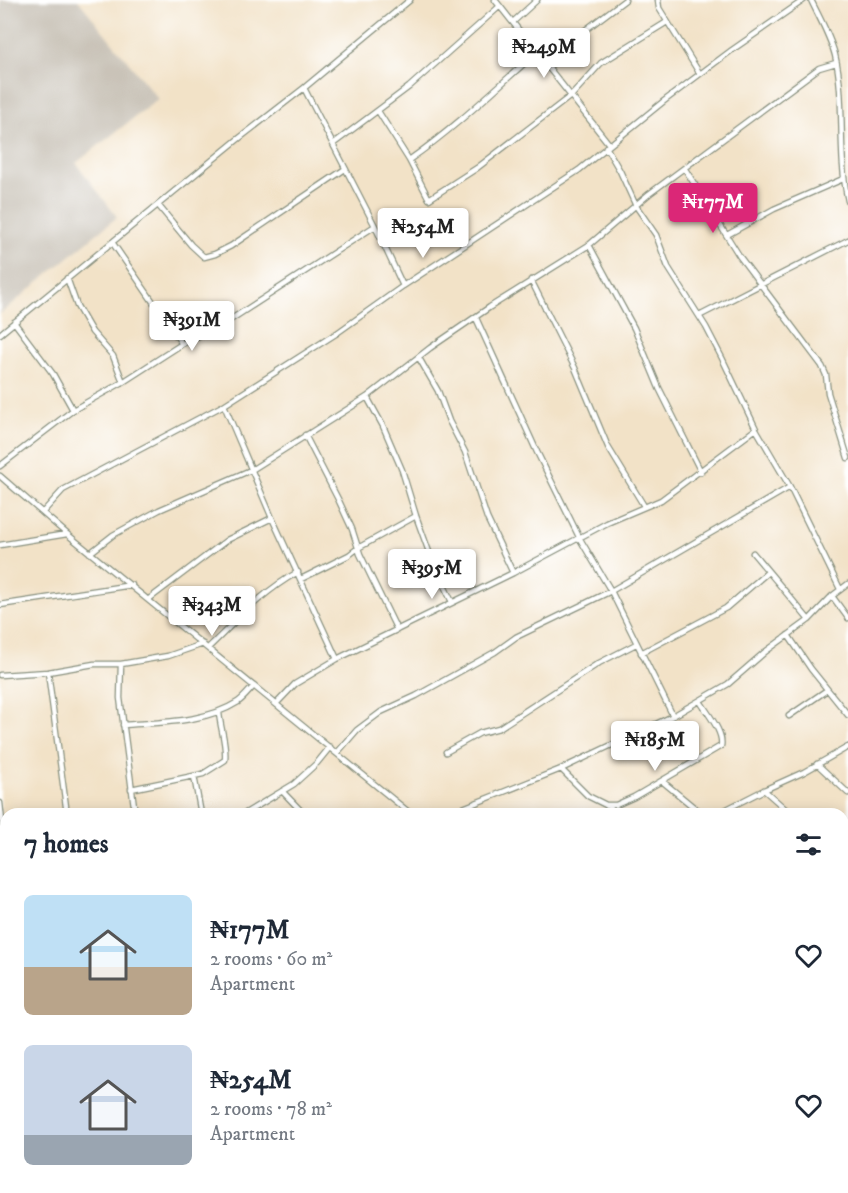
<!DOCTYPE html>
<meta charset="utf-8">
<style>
body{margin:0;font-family:"IM FELL DW Pica",serif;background:#f2f2f3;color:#1f2937;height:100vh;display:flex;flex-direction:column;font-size:22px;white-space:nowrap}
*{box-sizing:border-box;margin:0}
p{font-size:20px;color:#747a83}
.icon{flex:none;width:33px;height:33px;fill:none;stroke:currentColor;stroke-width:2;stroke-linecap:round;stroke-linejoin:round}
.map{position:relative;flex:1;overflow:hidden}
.side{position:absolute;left:0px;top:808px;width:849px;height:386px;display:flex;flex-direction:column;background:#fff;border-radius:18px 18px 0 0;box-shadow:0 3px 15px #0003}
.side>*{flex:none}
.price{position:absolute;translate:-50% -51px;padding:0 14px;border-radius:6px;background:#fff;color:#222;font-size:20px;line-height:39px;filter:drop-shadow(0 2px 3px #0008)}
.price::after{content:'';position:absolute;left:50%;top:36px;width:18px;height:14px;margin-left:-9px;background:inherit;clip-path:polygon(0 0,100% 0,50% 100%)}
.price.current{background:#db2777;color:#fff}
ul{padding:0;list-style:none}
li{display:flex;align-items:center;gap:18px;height:150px;padding:0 24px}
li span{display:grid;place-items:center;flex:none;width:168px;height:120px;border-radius:9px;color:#555}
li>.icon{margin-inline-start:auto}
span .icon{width:72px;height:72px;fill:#fffc;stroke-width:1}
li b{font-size:26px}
h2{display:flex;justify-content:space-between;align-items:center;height:72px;padding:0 24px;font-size:26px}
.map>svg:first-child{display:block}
.industrial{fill:#c9c3b8}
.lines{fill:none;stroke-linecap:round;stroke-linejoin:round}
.street-casing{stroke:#88907e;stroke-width:7}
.street{stroke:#fff;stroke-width:4.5}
</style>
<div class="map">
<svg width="848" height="1193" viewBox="0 0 848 1193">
<rect width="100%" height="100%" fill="#fff"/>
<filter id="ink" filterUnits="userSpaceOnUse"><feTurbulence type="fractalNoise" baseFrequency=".0167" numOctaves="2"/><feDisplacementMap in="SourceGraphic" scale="12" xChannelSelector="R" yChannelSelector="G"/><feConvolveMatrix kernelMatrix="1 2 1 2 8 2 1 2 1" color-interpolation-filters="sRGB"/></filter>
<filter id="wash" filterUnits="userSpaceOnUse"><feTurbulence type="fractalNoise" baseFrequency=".008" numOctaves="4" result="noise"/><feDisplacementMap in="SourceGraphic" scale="24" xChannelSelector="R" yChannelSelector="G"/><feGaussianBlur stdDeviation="1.35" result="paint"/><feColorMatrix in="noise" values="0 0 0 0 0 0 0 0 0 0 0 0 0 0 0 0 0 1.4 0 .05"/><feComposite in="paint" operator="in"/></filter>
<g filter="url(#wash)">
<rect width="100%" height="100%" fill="#f2e2c7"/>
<path class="industrial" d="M0 0H78L158 99 76 163 117 217 0 314Z"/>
</g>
<g filter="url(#ink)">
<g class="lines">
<g class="street-casing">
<path id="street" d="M495 0 609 144
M658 0 659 8 700 74
M811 0C819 17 830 36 835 55 846 101 837 153 848 201
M513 22 537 0
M549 67 580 34 625 0
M304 88 375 226 403 286
M378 111 409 160 429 199 477 168 572 95 601 63 667 22
M333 144 409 87 500 6
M606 147 620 171 636 206 656 235 668 267 706 327 722 358 756 429 790 487 840 589
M409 160C455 128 495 89 537 52
M685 169 740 257 822 366 826 375 828 393 848 458
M158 205 191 245 204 257 215 254 231 246 345 169
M727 235 774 209 843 179
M112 242 182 344
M589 245 634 328 659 388 701 472
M67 278 77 306 92 332 113 356 123 382
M531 280 575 368 608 447 644 506
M699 316 848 240
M476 318 537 452 580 539 611 591 673 716
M14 322 53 374 73 410
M0 334 237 140 304 88 410 0
M419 358 438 391 449 421 465 452 487 518 513 573
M367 397 383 426 402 470 416 516 433 563 452 602
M224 405 272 518 337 659 513 573 607 523 661 500 756 429
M305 435 339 501 352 529 360 554 397 630
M0 466 73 410 123 382 182 344 230 320 375 226
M0 476 67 534 411 814
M43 512 63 490 224 405 337 333 403 286 579 170 664 101 732 50 804 0
M0 545 67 534
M90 553 113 535 159 510 253 469 367 397 430 348 490 307 589 245 649 194 819 68 836 63
M753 553 809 620
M301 579 349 555 358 548 416 516
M832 596 848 618
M149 599 227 540 272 518
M0 605 132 585
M788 635 811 669 848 715
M208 648C237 620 263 591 298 572
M641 653 726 608 768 572
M121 664 120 698 135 814
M48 672 67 814
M0 675 48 672 94 664H121L168 656 203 644
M276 704 295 684 337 659
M789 716 827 690
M123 725C160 722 205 723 238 702 244 698 249 691 254 686
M446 752 480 733 499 728 599 663 636 644
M337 753 357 730 381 712 416 696 495 652 516 637 611 591 790 487
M817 764 848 793
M561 769 588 796 606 805H616L634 797 721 746C724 732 707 713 700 701
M194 776 201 814
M662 781 702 814
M131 789 203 774 225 760C227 744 220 728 219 712
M764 790 791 814
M282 791 304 814
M0 803 6 857
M606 805 617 814
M244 814 294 784 317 763 330 747
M448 814 561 769 673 716 728 684 765 652 809 620 832 596 848 584
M717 814 764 790 804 772 848 747
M843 860 848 863
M843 934 848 938
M0 935 6 934
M843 1013 848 1017
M843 1079 848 1074
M0 1165 6 1163
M843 1167 848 1171
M122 1188 123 1193
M269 1188 286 1193
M318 1188V1193
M290 1193 301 1188
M492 1193 503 1189
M638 1193 642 1188
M769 1193 776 1188"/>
</g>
<use href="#street" class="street"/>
</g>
</g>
</svg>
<b class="price" style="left:544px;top:79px">₦249M</b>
<b class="price current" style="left:713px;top:234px">₦177M</b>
<b class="price" style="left:423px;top:259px">₦254M</b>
<b class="price" style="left:192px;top:352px">₦391M</b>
<b class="price" style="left:432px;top:600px">₦395M</b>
<b class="price" style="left:212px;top:637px">₦343M</b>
<b class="price" style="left:655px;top:772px">₦185M</b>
<section class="side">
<h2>7 homes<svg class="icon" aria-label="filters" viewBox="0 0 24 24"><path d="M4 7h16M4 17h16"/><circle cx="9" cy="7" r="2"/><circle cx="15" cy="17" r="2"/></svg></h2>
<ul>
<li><span style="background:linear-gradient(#bfe0f5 60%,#b9a48a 0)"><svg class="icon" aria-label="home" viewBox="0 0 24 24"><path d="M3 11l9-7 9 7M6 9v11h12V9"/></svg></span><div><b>₦177M</b><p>2 rooms · 60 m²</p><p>Apartment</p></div><svg class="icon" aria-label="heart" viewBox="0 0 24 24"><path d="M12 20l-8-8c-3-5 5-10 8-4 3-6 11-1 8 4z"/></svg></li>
<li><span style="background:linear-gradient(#c9d6e8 75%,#9aa5b1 0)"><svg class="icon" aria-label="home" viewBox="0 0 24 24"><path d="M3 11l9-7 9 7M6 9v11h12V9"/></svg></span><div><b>₦254M</b><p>2 rooms · 78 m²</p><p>Apartment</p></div><svg class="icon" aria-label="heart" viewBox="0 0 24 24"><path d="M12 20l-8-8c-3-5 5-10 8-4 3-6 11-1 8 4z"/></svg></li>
</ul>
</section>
</div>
